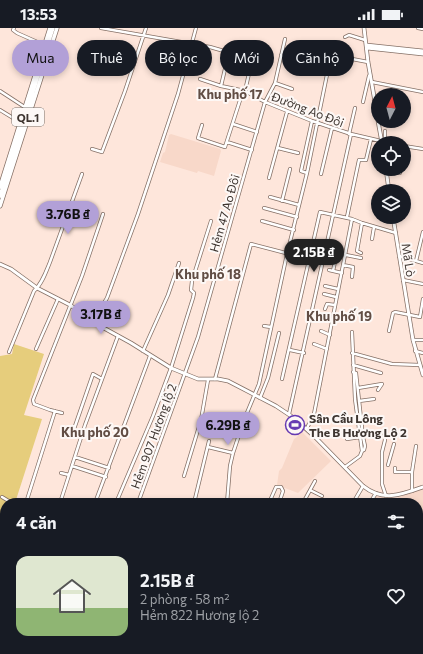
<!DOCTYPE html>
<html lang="vi">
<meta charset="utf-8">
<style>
body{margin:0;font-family:Commissioner,sans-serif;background:#242831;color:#f1f3f6;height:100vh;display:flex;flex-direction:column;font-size:15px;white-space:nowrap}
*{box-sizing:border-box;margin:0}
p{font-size:13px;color:#9ea1a6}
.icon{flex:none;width:22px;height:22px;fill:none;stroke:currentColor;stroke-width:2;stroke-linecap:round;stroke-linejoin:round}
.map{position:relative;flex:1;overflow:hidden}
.side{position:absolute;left:0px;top:470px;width:423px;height:156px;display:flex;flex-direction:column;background:#171b24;border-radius:16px 16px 0 0;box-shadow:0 2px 6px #0003}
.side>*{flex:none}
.guide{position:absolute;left:12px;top:12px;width:399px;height:36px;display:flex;gap:8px}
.needle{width:26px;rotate:6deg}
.buttons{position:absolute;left:371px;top:60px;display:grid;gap:8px}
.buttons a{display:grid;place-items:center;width:40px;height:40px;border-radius:50%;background:#171b24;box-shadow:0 2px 6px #0003;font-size:20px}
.price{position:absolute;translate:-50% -34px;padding:0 9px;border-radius:14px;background:#b2a0d7;color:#111;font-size:13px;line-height:26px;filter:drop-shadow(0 1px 2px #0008)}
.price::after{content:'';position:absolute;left:50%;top:24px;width:12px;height:9px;margin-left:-6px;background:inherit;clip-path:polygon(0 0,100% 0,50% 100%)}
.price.selected{background:#222;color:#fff}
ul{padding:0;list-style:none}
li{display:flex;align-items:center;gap:12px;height:100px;padding:0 16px}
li+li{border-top:1px solid #363941}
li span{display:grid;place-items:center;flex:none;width:112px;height:80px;border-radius:12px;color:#555}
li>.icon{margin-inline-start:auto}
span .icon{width:48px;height:48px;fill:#fffc;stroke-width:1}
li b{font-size:17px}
h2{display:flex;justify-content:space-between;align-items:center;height:48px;padding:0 16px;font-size:17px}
.chip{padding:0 14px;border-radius:18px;background:#171b24;box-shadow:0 2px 6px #0003;font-size:14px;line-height:36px}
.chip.selected{background:#b2a0d7;color:#111}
.status{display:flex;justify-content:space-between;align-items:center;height:28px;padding:0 20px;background:#171b24;direction:ltr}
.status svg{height:11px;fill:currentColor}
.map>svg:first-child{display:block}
.built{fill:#f8d8c9}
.green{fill:#e6cd7c}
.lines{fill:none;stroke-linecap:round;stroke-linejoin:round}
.stream{stroke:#9c5f6e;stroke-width:1}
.minor-casing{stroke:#857066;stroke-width:4}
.major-casing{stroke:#857066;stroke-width:4.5}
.highway-casing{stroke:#857066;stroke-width:5}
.minor{stroke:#fff;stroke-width:2.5}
.major{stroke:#fff;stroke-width:3}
.highway{stroke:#fff;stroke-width:3.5}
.labels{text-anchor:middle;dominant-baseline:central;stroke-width:4;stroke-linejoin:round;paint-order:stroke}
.shield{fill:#fdf8f6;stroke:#77706b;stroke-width:1}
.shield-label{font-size:11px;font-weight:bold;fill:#3e3530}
.street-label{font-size:12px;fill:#3e3530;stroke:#fdf8f6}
.poi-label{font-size:12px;font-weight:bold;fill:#3e3530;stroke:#fdf8f6;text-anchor:start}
.neighbourhood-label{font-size:13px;font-weight:bold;fill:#614d44;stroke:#fdf8f6}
</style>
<div class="status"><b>13:53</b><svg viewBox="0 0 49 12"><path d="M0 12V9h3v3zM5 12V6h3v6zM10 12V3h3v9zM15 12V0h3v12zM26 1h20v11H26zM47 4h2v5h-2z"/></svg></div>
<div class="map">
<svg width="423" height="626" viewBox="0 0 423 626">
<rect width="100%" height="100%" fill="#fee6db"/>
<path class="built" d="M171 106 220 121 221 123 214 148 198 143 197 145 160 134 163 125 165 124 169 107Z
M301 403 331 433 298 465 277 457 279 443 282 440 294 411 297 409Z
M423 461V507L418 505V475H372L376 468 396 470Z"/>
<path class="green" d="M14 316 44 326 24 387 42 391 15 475H5V491L0 489V328L12 326Z"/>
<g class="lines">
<path class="stream" d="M418 590 423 592"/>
<g class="minor-casing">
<path id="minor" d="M14 0 13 2 17 5 44 17
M101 0 210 19 238 27 245 31 248 35 250 41 245 63
M418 0 423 1
M345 9 349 7 365 12
M281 27 301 34
M200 51 221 58 245 63 265 74 312 93 351 106 381 113 385 110V103
M372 54 423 64
M275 55 292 61
M221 58 229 24
M0 63 23 78
M363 74 369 48 370 47
M0 82 18 93
M233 96 257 104
M202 97 198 110 225 119 242 66 245 64
M349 106 355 80
M227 114 252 122
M404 118 423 121
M278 120 298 125
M92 121 102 124 125 63 146 0
M386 143 400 145
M307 145 301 143 312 93
M321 146 332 100
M269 150 287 84
M270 169 299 177
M282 173 290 141
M264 180 297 189
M347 189 359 132H366L371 111
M262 193 294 202
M372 211 374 199
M361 225 357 223 362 195
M346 227 361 230
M399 228 423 235
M416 233 423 204
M343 237 353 239 352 249
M329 242 342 245
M333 243 336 229
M403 252 423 256
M325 258 338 261
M324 266 336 269
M325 281 327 276 335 277
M93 293 107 270 138 186 178 66 196 0
M264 298 271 299
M321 303 330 307
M389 303 393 285 395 284 420 289 423 271
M413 312H423
M314 316 327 321
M36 321 58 271
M290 322 304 325
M143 323 168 267 179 235
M415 323 423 325
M9 324 34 263C42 256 46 244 50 234L82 146
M352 325 392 336 420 337
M353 337 381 345
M353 344 356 345 363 409 365 418 364 422 362 423
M215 351 251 216 301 229
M282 351 320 184 352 191 362 195 396 205
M358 360 382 356 378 362
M260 370 268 350 279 305
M359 373 374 371
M62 385 50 382 34 376 33 372 82 248 103 186
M289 386 351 106
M307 400 314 386 352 191
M74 401 93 346 102 351
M384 404 385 412 382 424V456L386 468
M347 411 360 409
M208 419 233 425
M75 429 109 440
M388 437 394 416
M72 438 106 449
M345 439 360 428 362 423 355 371 352 304
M395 440V444H412
M61 445 69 447
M184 448 201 392 208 352
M310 462 322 468
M412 463V444L416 418
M2 469 12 475
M26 475 55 383
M60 475 85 397 118 308
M95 475 150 328
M116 475 153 388 171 340 193 270 194 265 191 262 192 253 211 193
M138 475 198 309 265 74 275 55 285 11
M194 475 209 413
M227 475 230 438 233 425 244 392 259 356 287 226 307 145 331 27 368 34
M269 475 276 459H281L283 463 279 475
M303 475 315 453
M353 475 363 458
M370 475 376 465
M0 495 5 497
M418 510 419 507 423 508
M0 523 5 512
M0 549 5 538
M418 550 421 538H423
M0 580 5 561
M418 594 423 596
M0 606 5 595
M35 621 47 625
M125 621 129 622
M180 621 190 624
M384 621V626
M392 623 403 625
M242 625H270
M62 626 64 621
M85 626 86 621
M94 626V621
M117 626 119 621
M132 626 133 621
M145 626 147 621
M210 626 211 621
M292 626V621
M341 626V621
M375 626 377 621"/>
</g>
<g class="major-casing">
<path id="major" d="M364 0 368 34 378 91
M366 17 423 23
M367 20 423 26
M378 93 382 115
M386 141 389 163
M393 189 413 312 423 347
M0 236 11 241 37 260 70 277 102 299 131 315 171 340 198 351H218L228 353 276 378 294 390 315 409 363 458C383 474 401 467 423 459"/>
</g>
<g class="highway-casing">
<path id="highway" d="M0 159 50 0
M0 168 53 0
M0 178 57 0"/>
</g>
<use href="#minor" class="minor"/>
<use href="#major" class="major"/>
<use href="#highway" class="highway"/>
</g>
<defs>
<g id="stadium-ring" transform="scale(1)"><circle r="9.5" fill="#fdf8f6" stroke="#663ab2" stroke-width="1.5"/><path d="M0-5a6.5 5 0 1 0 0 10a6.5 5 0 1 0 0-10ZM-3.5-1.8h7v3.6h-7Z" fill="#663ab2"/></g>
</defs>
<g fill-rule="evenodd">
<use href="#stadium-ring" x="295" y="397"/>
</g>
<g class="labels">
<rect class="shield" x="12" y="80" width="32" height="18" rx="3"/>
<g class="shield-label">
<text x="28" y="89">QL.1</text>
</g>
<g class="street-label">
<text transform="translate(308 81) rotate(21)">Đường Ao Đôi</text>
<text transform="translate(224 185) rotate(-74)">Hẻm 47 Ao Đôi</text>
<text transform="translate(409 232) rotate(81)">Mã Lò</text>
<text transform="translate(153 408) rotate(-70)">Hẻm 907 Hương lộ 2</text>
</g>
<g class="poi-label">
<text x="309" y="390">Sân Cầu Lông<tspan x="309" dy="14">The B Hương Lộ 2</tspan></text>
</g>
<g class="neighbourhood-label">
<text x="230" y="66">Khu phố 17</text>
<text x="208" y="246">Khu phố 18</text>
<text x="339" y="288">Khu phố 19</text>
<text x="95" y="404">Khu phố 20</text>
</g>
</g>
</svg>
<div class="buttons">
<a><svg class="needle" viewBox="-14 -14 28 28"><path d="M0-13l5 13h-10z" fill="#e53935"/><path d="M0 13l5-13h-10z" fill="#9ea1a6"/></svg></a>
<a><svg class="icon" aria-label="locate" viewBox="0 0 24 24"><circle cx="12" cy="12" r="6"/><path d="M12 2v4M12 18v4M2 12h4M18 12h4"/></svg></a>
<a><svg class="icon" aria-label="layers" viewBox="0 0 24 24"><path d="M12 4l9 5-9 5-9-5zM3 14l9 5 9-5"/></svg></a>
</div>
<b class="price" style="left:68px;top:207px">3.76B ₫</b>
<b class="price selected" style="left:314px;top:245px">2.15B ₫</b>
<b class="price" style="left:101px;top:307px">3.17B ₫</b>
<b class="price" style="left:228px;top:418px">6.29B ₫</b>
<div class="guide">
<a class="chip selected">Mua</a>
<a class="chip">Thuê</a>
<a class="chip">Bộ lọc</a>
<a class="chip">Mới</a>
<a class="chip">Căn hộ</a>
</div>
<section class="side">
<h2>4 căn<svg class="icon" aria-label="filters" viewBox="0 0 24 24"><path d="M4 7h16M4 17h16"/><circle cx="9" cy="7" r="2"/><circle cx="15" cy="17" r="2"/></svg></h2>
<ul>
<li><span style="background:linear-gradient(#dfe7d0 65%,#8fb573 0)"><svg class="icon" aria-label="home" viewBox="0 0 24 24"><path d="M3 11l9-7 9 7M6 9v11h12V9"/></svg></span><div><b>2.15B ₫</b><p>2 phòng · 58 m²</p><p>Hẻm 822 Hương lộ 2</p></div><svg class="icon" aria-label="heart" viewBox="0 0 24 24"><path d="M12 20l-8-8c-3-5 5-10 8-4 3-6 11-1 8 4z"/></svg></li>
</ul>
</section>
</div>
